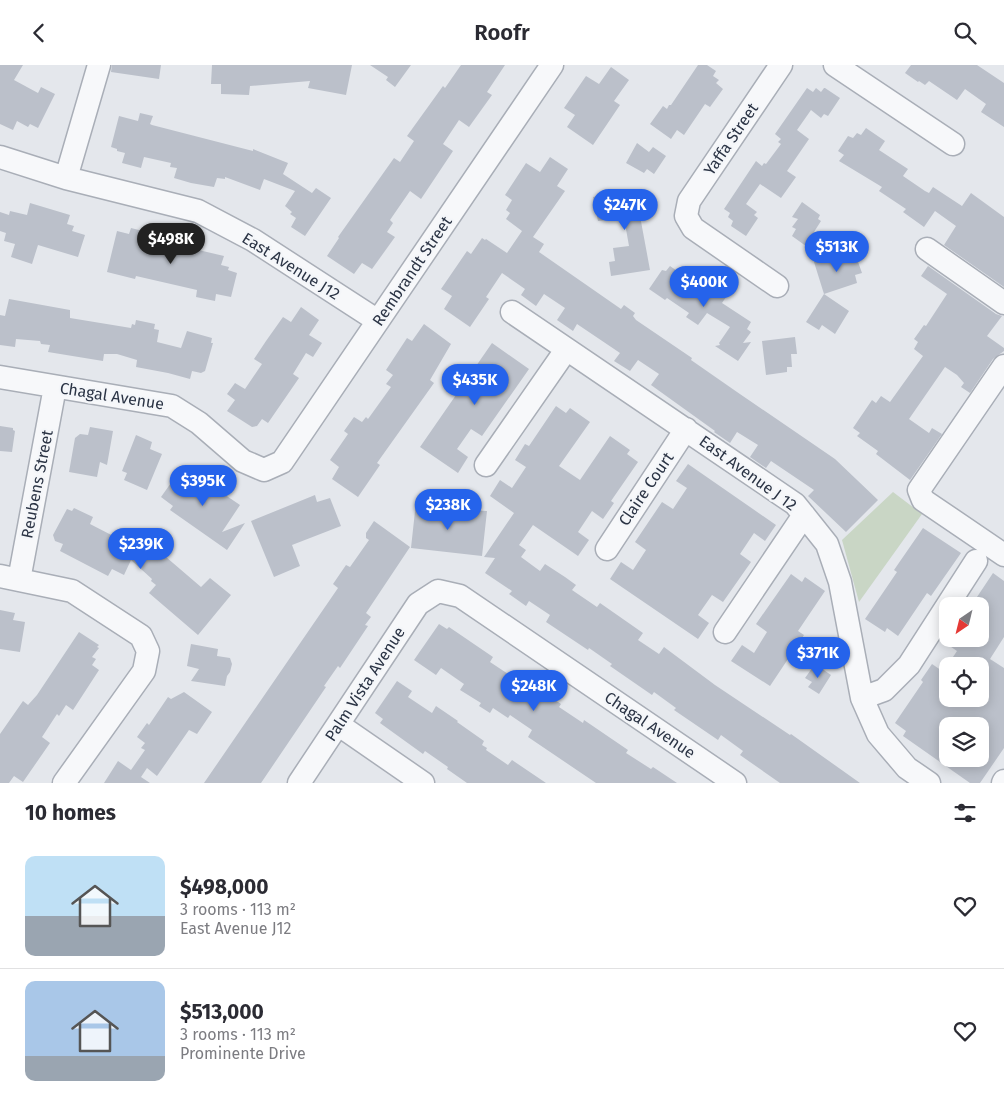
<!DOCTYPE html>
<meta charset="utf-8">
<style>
body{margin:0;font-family:"Fira Sans",sans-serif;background:#f2f2f3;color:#2b2b33;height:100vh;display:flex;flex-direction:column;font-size:19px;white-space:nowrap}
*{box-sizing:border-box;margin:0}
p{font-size:16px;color:#7c7c81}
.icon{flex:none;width:28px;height:28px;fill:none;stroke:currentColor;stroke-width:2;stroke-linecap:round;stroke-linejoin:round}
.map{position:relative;height:718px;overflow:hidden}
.drawer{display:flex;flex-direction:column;background:#fff;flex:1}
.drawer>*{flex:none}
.needle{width:32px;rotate:215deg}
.buttons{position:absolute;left:939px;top:532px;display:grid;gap:10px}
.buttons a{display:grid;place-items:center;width:50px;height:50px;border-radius:10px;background:#fff;box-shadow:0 2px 12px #0003;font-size:25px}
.price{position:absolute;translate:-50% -42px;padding:0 11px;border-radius:18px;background:#2563eb;color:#fff;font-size:16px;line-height:32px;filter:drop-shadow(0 1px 2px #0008)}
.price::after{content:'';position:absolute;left:50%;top:30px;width:15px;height:11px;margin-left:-8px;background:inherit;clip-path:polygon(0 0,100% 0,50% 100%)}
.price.on{background:#222;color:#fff}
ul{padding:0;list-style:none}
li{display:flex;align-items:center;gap:15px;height:125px;padding:0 25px}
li+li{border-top:1px solid #e1e1e2}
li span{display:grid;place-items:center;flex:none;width:140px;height:100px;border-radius:10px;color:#555}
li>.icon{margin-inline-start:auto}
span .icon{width:60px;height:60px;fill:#fffc;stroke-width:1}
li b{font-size:21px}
h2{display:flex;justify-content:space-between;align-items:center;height:60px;padding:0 25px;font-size:21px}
header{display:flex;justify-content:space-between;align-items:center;height:65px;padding:0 25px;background:#fff;font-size:22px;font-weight:600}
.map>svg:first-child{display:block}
.green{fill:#c9d6c5}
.building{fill:#bbc0ca;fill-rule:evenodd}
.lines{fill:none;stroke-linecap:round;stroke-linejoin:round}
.minor-casing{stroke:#a9aeb7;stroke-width:25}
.minor{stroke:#f7f8fa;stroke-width:22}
.labels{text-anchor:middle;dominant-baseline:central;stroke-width:4.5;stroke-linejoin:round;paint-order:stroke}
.street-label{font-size:16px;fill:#2b3445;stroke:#f4f6f9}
</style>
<header><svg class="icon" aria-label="back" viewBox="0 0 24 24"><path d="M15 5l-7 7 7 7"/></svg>Roofr<svg class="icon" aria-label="search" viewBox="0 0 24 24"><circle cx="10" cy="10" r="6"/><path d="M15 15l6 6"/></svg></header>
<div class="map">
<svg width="1004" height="718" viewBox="0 0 1004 718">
<rect width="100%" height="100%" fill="#e4e7ec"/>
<path class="green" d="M893 427 922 449 859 537 842 475Z"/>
<path class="building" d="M0 0H23L14 15 38 28 41 22 55 29 38 63 30 59 28 62 17 56 13 65 0 59Z
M112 0H161L159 14 111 7Z
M212 0H352L346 30 308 23 310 16 250 21 249 30 221 29V19H211Z
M370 0H411L395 22 386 15 388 12Z
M461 0H505L487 27 492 30 469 62 459 55 443 79 453 86 421 134 410 126 390 155 393 158 387 167 395 172 372 204 362 198 354 209 327 191 339 173 338 172 394 93 400 97 414 76 407 71 443 21 445 23Z
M698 0H707L716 6 713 11 719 15 716 18 723 24 710 42 705 39 684 70 677 65 671 74 650 59 663 41 667 44 669 40H671Z
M911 0H977L1004 18V62L981 47 986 39 965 24 957 35 929 16 925 20 919 16 918 17 905 8Z
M611 2 629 15 614 36 620 40 593 80 567 62 575 50 564 43 586 11 599 19Z
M807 23 813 27 816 23 821 27 824 23H825L840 33 828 51 824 49 821 53 811 45 797 65 809 74 787 106 796 112 781 133 760 119 746 139 757 147 754 150 758 153 746 171 731 161 733 156 728 152 730 148 724 144 756 96 762 101 764 98 766 99 781 79 778 77 781 74 775 69Z
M140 48 153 51 150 59 152 60 253 86V84L288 98 283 109 312 128 316 123 331 133 305 171 291 162 296 153 290 149 292 147 285 141 295 126 264 114 260 125 225 112V114L217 113 214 122 191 118 174 113 177 103 170 102 171 98 144 92 141 103 122 98 125 88 117 86V84L111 82 119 51 138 56Z
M866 63 885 76 879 85 908 104 903 111 925 126 929 128 933 122 962 141 971 128 1004 152V222L944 180 956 161 935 146 924 162 903 147 906 144 879 126 882 122 839 96 844 90 838 86 848 71 853 73 857 68 861 70Z
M637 78 649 87 653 82 666 91 654 109 647 104 644 108 626 98Z
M550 92 568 104 557 121 565 126 533 172 544 179 539 187 621 244 624 240 635 248 633 251 636 255 692 293 691 295 737 327 835 394 878 435 846 467 808 431 814 425 771 396 766 403 750 392 758 380 737 367 730 378 714 367 715 366 651 320 659 309 638 295 630 306 614 296 620 288 577 259 573 266 557 255 565 243 544 229 536 241 521 230 525 224 502 208 486 232 489 234 470 262 444 244 452 231 441 224 467 186 471 189 482 173 485 175 486 174 507 188 522 166 506 154 510 148 506 145 512 135 505 130 526 98 540 107Z
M635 124 650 205 611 211 609 197 615 196 613 183 629 181 624 153 598 156 593 132Z
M802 137 820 150 818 154 821 156 814 167 819 170 810 184 792 171 796 164 792 162 798 154 792 152Z
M30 138 70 150 67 159 74 161 72 166 85 170 78 192 38 180 32 199 11 192 15 179 4 176 6 168 0 166V147L9 150 10 146 27 150Z
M131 163 147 167 145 180 169 186 171 174 190 179V183L224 191 221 200 229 202 228 205 237 208 231 232 216 229 215 236 196 232 197 225 136 211 135 214 107 207 117 166 129 169Z
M856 191 862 208 855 210 857 218 824 229 814 197 830 192 832 198Z
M670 201 703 224 707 219 726 232 722 238 751 257 747 264 751 267 743 278 751 277 738 296 715 281 720 280 719 278 730 262 707 248 698 260 686 252 689 248 667 233 665 235 649 224 662 205 666 206Z
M928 201 996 249 1002 251 987 271 1004 283V286L993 294 970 328 961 322 964 318 957 310 945 302 909 354 929 368 932 363 942 369 910 415 876 389 878 386 857 371 860 368 853 363 872 335 876 338 881 331 890 337 923 291 914 284 918 277 914 274 924 260 926 261 947 229 921 211Z
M824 229 849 246 835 269 822 260 819 265 806 257Z
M9 234 70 245V253L131 263 132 259 135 260 136 255 155 259 154 264 159 265 157 277 181 283 187 266 212 273 211 278H213L205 306 201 308 192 306 190 314 168 308 136 302 137 295 117 289H104L103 296 48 287 50 280 41 279 40 276 16 274 15 282 0 280V250L5 251Z
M301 242 319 255 309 270 322 278 313 292 306 288 293 309 299 313 268 358 262 354 257 361 252 362 227 346 235 335 227 329 235 318 245 324 262 299 254 294 266 276 283 252 291 257Z
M424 259 451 279 430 315 434 318 377 398 380 400 358 432 332 414 339 402 330 395 348 369 344 366 354 352 362 357 366 352 368 354 391 322 386 319 393 310 386 305 407 273 412 276Z
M795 272 797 289H791L792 302H787V307L766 310 762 276Z
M492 278 529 304 482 371 471 364 457 384 468 392 458 408 420 382Z
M556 341 566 348 570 343 590 357 559 401 580 415 610 371 630 385 627 389 638 397 611 436 614 438 603 454 592 446 578 467 589 475 578 491 533 460 519 480 526 485 521 492 540 506 545 499 565 512 576 520 572 525 597 542 600 538 643 568 638 575 659 589 664 582 715 620 790 670 791 669 860 718H780L740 690 743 686 721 670 718 675 674 645 676 643 654 627 652 630 610 601 612 599 589 583 588 585 546 557 550 550 529 536 526 541 509 529 512 526 485 508 495 493 484 492 514 448 490 431 500 415 512 423 526 402 515 395 525 379 529 381Z
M0 361 13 363V365L15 366 12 387 0 386Z
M90 362 113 366 107 400 100 397 97 412 69 407 75 373 80 369 88 370Z
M136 370 152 377 150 384 162 389 147 425 124 415 127 408 122 406Z
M688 399 776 460 765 476 754 468 740 489 751 497 723 537 712 530 698 550 709 558 698 574 610 514 621 497 633 505 646 485 635 477 662 437 673 444 687 423 676 416Z
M195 406 214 419 212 421 240 440 222 467 245 458 227 485 170 445 173 441 161 432 178 408 183 407 191 412Z
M315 430 317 437 330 433 341 461 292 480 300 501 274 512 251 456Z
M416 437 443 440 442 450 469 451V445L487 446 482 491 411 483Z
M74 443 93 452 90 459 154 492 159 486 201 522 210 513 231 530 198 570 149 528 156 520 151 516 152 514 131 495 124 510 112 504 108 511 60 486 63 479 55 476 53 470 67 444 72 446Z
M374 456 410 482 366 548 371 552 365 560 368 561 340 603 338 601 324 621 326 622 261 718H204L338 523 333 519 346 500 350 502 369 475 366 473V468Z
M923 463 961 488 931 531 927 528 898 571 887 563 885 567 865 554 897 507 894 505Z
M993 508 1004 516V572L990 594 1004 603V683L980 718H970L903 671 906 666 895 658 923 617 921 615 932 599 948 610V634H980V601H947L957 586 941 575 942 574H980V541H971ZM948 661H980V694H948Z
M791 509 802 517 805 512 825 526 798 566 804 570 770 621 731 596 742 580 754 588 767 567 756 559Z
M0 545 15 548 13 555 25 557 20 587 0 584Z
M439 559 447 564 449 562 493 592 490 597 511 611 513 607 561 639 559 642 583 658 584 655 628 685 626 688 651 704 653 702 677 718H596L528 672 532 665 510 650 508 653 493 643 490 648 479 641 481 638 460 625 464 619 441 603 436 610 414 595Z
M79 567 99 580 97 582 99 583 92 592 96 594 92 600 99 605 73 645 66 640 59 651 57 649 42 672 50 678 23 717 14 711 9 718H0V669L23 636 28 640 37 630Z
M191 579 218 584 217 591 230 593 232 599 230 607 227 611 225 621 191 616 199 604 187 601Z
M815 599 831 610 819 629 808 622 812 617 805 613Z
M397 616 412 626 408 632 432 648 436 641 458 656 457 657 484 676 482 680 487 683 486 685 508 700 512 695 546 718H467L447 704 448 702 425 686 423 689 380 658 383 654 375 648Z
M184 627 212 647 197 669 189 665 157 711 147 703 141 712 150 718H104L118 696 131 705 145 685 141 683 145 678 137 672 147 658 149 660 168 632 171 634Z"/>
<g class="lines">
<g class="minor-casing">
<path id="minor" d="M835 0 953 79
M0 92 66 113 198 146 253 175 378 256
M66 113 99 0
M927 184 1004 238
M777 221 693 163 686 151 689 136 781 0
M512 247 795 439 827 479 840 517 862 633 878 669 907 703 929 718
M1004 301 919 425 923 435 1004 490
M0 312 172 341 199 358 243 396 264 405 282 397 552 0
M486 400 566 285
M607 484 686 364
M0 511 72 526 141 571 148 586 144 606 64 718
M19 515 55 322
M725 567 804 450
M862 633 884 625 909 600 976 496
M339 660 423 718
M299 718 418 539 438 526 460 531 735 718
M1003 718 1004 716"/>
</g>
<use href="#minor" class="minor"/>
</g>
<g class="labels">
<g class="street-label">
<text transform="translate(731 74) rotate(-56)">Yaffa Street</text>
<text transform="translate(291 201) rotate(32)">East Avenue J12</text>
<text transform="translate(412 206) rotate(-56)">Rembrandt Street</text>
<text transform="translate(112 331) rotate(9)">Chagal Avenue</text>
<text transform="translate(748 408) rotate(36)">East Avenue J 12</text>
<text transform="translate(37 419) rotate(-79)">Reubens Street</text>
<text transform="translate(646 424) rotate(-56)">Claire Court</text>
<text transform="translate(365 619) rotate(-57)">Palm Vista Avenue</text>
<text transform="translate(650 660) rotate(34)">Chagal Avenue</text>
</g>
</g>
</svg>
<div class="buttons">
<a><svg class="needle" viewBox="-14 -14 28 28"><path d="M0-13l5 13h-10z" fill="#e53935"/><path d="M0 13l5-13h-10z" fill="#7c7c81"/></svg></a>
<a><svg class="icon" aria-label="locate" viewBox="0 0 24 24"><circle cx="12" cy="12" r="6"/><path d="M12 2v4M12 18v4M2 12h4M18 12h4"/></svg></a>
<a><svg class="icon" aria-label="layers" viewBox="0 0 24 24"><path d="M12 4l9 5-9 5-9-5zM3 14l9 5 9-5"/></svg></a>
</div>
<b class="price" style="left:625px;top:166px">$247K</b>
<b class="price on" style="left:171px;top:200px">$498K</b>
<b class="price" style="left:837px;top:208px">$513K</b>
<b class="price" style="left:704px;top:243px">$400K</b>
<b class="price" style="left:475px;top:341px">$435K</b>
<b class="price" style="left:203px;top:442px">$395K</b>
<b class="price" style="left:448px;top:466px">$238K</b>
<b class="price" style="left:141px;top:505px">$239K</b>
<b class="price" style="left:818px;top:614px">$371K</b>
<b class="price" style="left:534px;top:647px">$248K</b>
</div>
<section class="drawer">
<h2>10 homes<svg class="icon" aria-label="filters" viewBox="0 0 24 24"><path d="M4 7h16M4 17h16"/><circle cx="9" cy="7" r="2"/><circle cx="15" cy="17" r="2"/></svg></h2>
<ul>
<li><span style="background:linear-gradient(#bfe0f5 60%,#9aa5b1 0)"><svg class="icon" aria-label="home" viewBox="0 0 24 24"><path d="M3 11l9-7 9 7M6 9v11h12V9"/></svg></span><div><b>$498,000</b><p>3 rooms · 113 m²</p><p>East Avenue J12</p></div><svg class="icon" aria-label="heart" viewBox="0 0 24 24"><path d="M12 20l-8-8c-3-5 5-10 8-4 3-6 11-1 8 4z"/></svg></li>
<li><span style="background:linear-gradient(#a9c7e8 75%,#9aa5b1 0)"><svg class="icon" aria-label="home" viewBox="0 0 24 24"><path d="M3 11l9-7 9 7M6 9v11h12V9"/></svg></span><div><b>$513,000</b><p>3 rooms · 113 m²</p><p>Prominente Drive</p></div><svg class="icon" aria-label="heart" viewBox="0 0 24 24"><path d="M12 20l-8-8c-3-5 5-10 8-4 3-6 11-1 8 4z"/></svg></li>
</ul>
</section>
